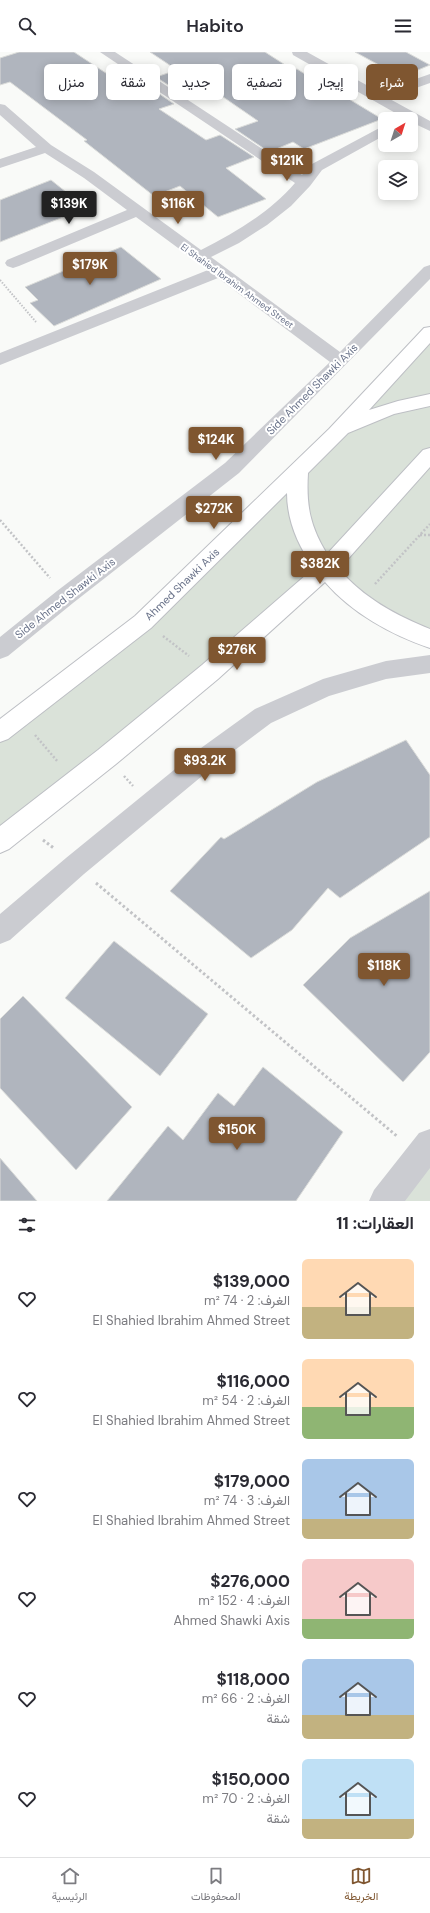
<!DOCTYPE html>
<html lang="ar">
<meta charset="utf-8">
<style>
body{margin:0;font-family:"DM Sans",Vazirmatn,sans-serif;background:#f7f7f7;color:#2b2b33;direction:rtl;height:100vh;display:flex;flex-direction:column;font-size:15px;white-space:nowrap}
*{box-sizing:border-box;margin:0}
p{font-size:13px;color:#7c7c81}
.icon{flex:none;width:22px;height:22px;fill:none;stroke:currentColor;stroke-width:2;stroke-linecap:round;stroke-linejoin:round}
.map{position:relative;height:1149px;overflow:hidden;direction:ltr}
.details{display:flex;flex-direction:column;background:#fff;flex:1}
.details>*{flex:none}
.top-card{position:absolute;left:12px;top:12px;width:406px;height:36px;direction:rtl;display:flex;gap:8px}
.needle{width:26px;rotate:39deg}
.fabs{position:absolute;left:378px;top:60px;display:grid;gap:8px}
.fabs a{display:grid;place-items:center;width:40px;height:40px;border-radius:6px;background:#fff;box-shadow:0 2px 10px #0003;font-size:20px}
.price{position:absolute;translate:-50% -34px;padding:0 9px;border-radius:4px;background:#7f5630;color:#fff;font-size:13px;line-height:26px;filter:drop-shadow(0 1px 2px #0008)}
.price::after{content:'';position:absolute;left:50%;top:24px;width:12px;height:9px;margin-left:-6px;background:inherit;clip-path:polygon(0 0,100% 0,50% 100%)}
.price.on{background:#222;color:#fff}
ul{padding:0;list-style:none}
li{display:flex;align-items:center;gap:12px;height:100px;padding:0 16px}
li span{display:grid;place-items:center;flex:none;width:112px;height:80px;border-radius:6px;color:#555}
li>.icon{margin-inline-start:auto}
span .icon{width:48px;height:48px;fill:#fffc;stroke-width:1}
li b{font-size:17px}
h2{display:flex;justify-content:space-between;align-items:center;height:48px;padding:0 16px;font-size:17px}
.tag{padding:0 14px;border-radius:6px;background:#fff;box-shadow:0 2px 10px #0003;font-size:14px;line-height:36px}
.tag.on{background:#7f5630;color:#fff}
header{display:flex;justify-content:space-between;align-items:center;height:52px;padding:0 16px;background:#fff;font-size:18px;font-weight:600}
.tabs{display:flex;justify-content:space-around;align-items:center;height:56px;border-top:1px solid #e1e1e2;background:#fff;font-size:11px;color:#7c7c81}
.tabs a{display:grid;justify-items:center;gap:2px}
.tabs .on{color:#7f5630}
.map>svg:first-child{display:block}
.green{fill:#dae2d9}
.building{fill:#b0b5be;stroke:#dbdcda}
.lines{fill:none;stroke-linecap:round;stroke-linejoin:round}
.major-casing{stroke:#bdbfc4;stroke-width:2}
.path-far2{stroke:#c2c3c6;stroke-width:2;stroke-dasharray:1.5 1.5;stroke-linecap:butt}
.path-far1{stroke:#c2c3c6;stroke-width:2.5;stroke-dasharray:2 2;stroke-linecap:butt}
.path{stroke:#c2c3c6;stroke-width:3;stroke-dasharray:2.5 2.5;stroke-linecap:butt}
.minor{fill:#cbccd1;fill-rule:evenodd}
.major{fill:#fff;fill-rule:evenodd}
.labels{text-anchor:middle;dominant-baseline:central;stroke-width:4;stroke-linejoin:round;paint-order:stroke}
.far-street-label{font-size:9px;fill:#697289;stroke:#fff}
.street-label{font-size:11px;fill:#697289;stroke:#fff}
</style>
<header><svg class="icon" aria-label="menu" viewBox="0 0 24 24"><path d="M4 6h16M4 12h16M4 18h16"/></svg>Habito<svg class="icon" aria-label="search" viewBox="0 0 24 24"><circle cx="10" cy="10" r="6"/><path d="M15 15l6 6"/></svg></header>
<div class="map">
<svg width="430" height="1149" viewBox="0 0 430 1149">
<rect width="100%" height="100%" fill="#f9faf8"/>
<path class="green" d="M430 280V587L326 517 0 789V680L143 569Z
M430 1092V1149H385Z"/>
<path class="building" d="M19 0H74L127 35 142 30 174 52 159 57 206 88 220 83 254 105 226 116 266 147 218 165 180 134 154 144 84 89 87 88 10 30 0 33V6Z
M150 0H265L293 18 297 17 336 42 339 41 382 67 304 97 293 90 269 100 235 77 258 69 213 38 188 46 156 25 177 18Z
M355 0H406L430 13 401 25Z
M51 128 86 156 0 190V148Z
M121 195 161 227 54 274 30 251 38 248 25 235Z
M406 688 430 723V785L340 846 328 836 292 878 251 906 170 839 221 785 224 787 317 730Z
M430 839V1000L403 1030 303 933 350 886Z
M114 889 208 962 160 1024 65 946Z
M23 944 132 1055 76 1118 0 1036V967Z
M263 1015 343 1080 296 1149H107L168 1074 183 1088 218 1041 234 1054Z
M0 1106 37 1149H0Z"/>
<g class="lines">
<g class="major-casing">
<path id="major" d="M430 275V291L369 358 398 349 430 342V354L394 362 348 381 308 421C306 454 310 474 327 502L423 398 430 396V415L339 517C362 545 397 564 430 577V596C391 583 352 561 325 530L218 627 116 712 9 797 0 801V774L98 698 202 613 314 516C298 494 287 468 287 441L151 576 8 687 0 690V667L135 564 329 377 424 276Z"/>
</g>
<path class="path-far2" d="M0 228 36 270"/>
<path class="path-far1" d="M0 468 50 526
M420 483H430
M375 532 430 472
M163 584 189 604
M35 683 58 710
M124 724 133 734"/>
<path class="path" d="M43 788 55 797
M96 831 398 1085"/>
<path class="minor" d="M100 0H115L302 123 312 112 385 73V83L322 118 310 134 291 154 267 173 239 191 211 205 340 300 424 215 430 213V227L239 421 73 551 8 604 0 607V585L57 539 225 411 330 310 218 226 0 313V301L208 218 136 165 19 214 13 216 7 214 5 211 7 208 127 158 84 126 45 101 0 116V107L36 95 0 63V52L5 53 51 93 94 120 201 198C236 180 269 161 295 131Z
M292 0H307L379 40 430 22V31L388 46 430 69V79L411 70V67H406L293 3Z
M430 603V621L386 627 329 644 271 671 219 710 84 822 10 888 0 892V862L66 806 201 696 255 657 323 627 386 609Z
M430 1077V1116L405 1149H369L374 1138 419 1081Z"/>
<use href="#major" class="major"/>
</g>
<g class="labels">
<g class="far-street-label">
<text transform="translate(237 234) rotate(36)">El Shahied Ibrahim Ahmed Street</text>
</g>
<g class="street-label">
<text transform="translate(312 337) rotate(-45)">Side Ahmed Shawki Axis</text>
<text transform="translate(182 532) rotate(-44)">Ahmed Shawki Axis</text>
<text transform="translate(65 546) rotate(-38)">Side Ahmed Shawki Axis</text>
</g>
</g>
</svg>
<div class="fabs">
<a><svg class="needle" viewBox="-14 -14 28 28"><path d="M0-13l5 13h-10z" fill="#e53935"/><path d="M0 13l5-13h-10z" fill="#7c7c81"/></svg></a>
<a><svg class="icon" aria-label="layers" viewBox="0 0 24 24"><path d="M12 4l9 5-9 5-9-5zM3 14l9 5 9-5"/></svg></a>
</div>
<b class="price" style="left:287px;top:130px">$121K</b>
<b class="price on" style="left:69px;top:173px">$139K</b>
<b class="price" style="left:178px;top:173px">$116K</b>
<b class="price" style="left:90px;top:234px">$179K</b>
<b class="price" style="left:216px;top:409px">$124K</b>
<b class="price" style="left:214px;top:478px">$272K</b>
<b class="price" style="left:320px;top:533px">$382K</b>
<b class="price" style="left:237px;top:619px">$276K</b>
<b class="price" style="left:205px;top:730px">$93.2K</b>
<b class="price" style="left:384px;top:935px">$118K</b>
<b class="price" style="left:237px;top:1099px">$150K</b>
<div class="top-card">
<a class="tag on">شراء</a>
<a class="tag">إيجار</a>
<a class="tag">تصفية</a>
<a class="tag">جديد</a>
<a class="tag">شقة</a>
<a class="tag">منزل</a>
</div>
</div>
<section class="details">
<h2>العقارات: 11<svg class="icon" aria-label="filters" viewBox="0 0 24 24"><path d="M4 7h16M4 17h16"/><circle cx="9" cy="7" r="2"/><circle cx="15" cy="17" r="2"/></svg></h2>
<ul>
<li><span style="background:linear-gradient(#ffd9b3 60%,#c2b280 0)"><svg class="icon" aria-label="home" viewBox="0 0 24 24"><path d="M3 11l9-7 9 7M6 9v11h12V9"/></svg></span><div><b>$139,000</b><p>الغرف: 2 · 74 m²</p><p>El Shahied Ibrahim Ahmed Street</p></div><svg class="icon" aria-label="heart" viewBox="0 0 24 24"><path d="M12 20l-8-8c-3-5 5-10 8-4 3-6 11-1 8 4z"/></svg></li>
<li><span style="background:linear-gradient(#ffd9b3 60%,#8fb573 0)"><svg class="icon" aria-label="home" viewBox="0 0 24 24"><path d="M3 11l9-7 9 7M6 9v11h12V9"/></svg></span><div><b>$116,000</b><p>الغرف: 2 · 54 m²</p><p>El Shahied Ibrahim Ahmed Street</p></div><svg class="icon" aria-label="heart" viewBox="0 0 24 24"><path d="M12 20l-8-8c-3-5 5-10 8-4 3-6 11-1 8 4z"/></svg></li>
<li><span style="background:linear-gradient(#a9c7e8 75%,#c2b280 0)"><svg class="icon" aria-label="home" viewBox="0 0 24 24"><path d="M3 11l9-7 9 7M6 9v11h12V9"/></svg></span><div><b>$179,000</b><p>الغرف: 3 · 74 m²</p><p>El Shahied Ibrahim Ahmed Street</p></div><svg class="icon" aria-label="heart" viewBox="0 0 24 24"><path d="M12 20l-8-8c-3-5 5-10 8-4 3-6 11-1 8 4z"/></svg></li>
<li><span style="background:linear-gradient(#f6c9c9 75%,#8fb573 0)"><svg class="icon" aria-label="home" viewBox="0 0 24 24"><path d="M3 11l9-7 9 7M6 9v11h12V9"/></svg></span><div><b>$276,000</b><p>الغرف: 4 · 152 m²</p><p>Ahmed Shawki Axis</p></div><svg class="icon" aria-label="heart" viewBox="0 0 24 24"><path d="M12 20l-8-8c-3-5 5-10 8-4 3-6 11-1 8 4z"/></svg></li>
<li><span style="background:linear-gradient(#a9c7e8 70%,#c2b280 0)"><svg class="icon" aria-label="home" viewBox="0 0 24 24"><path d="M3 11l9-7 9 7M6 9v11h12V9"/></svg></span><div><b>$118,000</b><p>الغرف: 2 · 66 m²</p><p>شقة</p></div><svg class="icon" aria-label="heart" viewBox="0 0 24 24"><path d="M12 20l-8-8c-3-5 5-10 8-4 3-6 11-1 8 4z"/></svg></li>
<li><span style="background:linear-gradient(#bfe0f5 75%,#c2b280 0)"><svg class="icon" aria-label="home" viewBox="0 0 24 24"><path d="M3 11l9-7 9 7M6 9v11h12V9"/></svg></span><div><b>$150,000</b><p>الغرف: 2 · 70 m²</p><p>شقة</p></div><svg class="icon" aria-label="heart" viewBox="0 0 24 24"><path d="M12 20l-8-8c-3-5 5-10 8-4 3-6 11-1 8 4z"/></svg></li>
</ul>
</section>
<nav class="tabs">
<a class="on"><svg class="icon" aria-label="map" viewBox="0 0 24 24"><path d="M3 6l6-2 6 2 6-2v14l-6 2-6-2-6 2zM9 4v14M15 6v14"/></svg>الخريطة</a>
<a><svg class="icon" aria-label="saved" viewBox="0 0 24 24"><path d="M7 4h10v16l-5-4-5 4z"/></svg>المحفوظات</a>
<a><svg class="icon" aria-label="home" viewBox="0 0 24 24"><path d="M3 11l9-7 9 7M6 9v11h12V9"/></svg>الرئيسية</a>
</nav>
